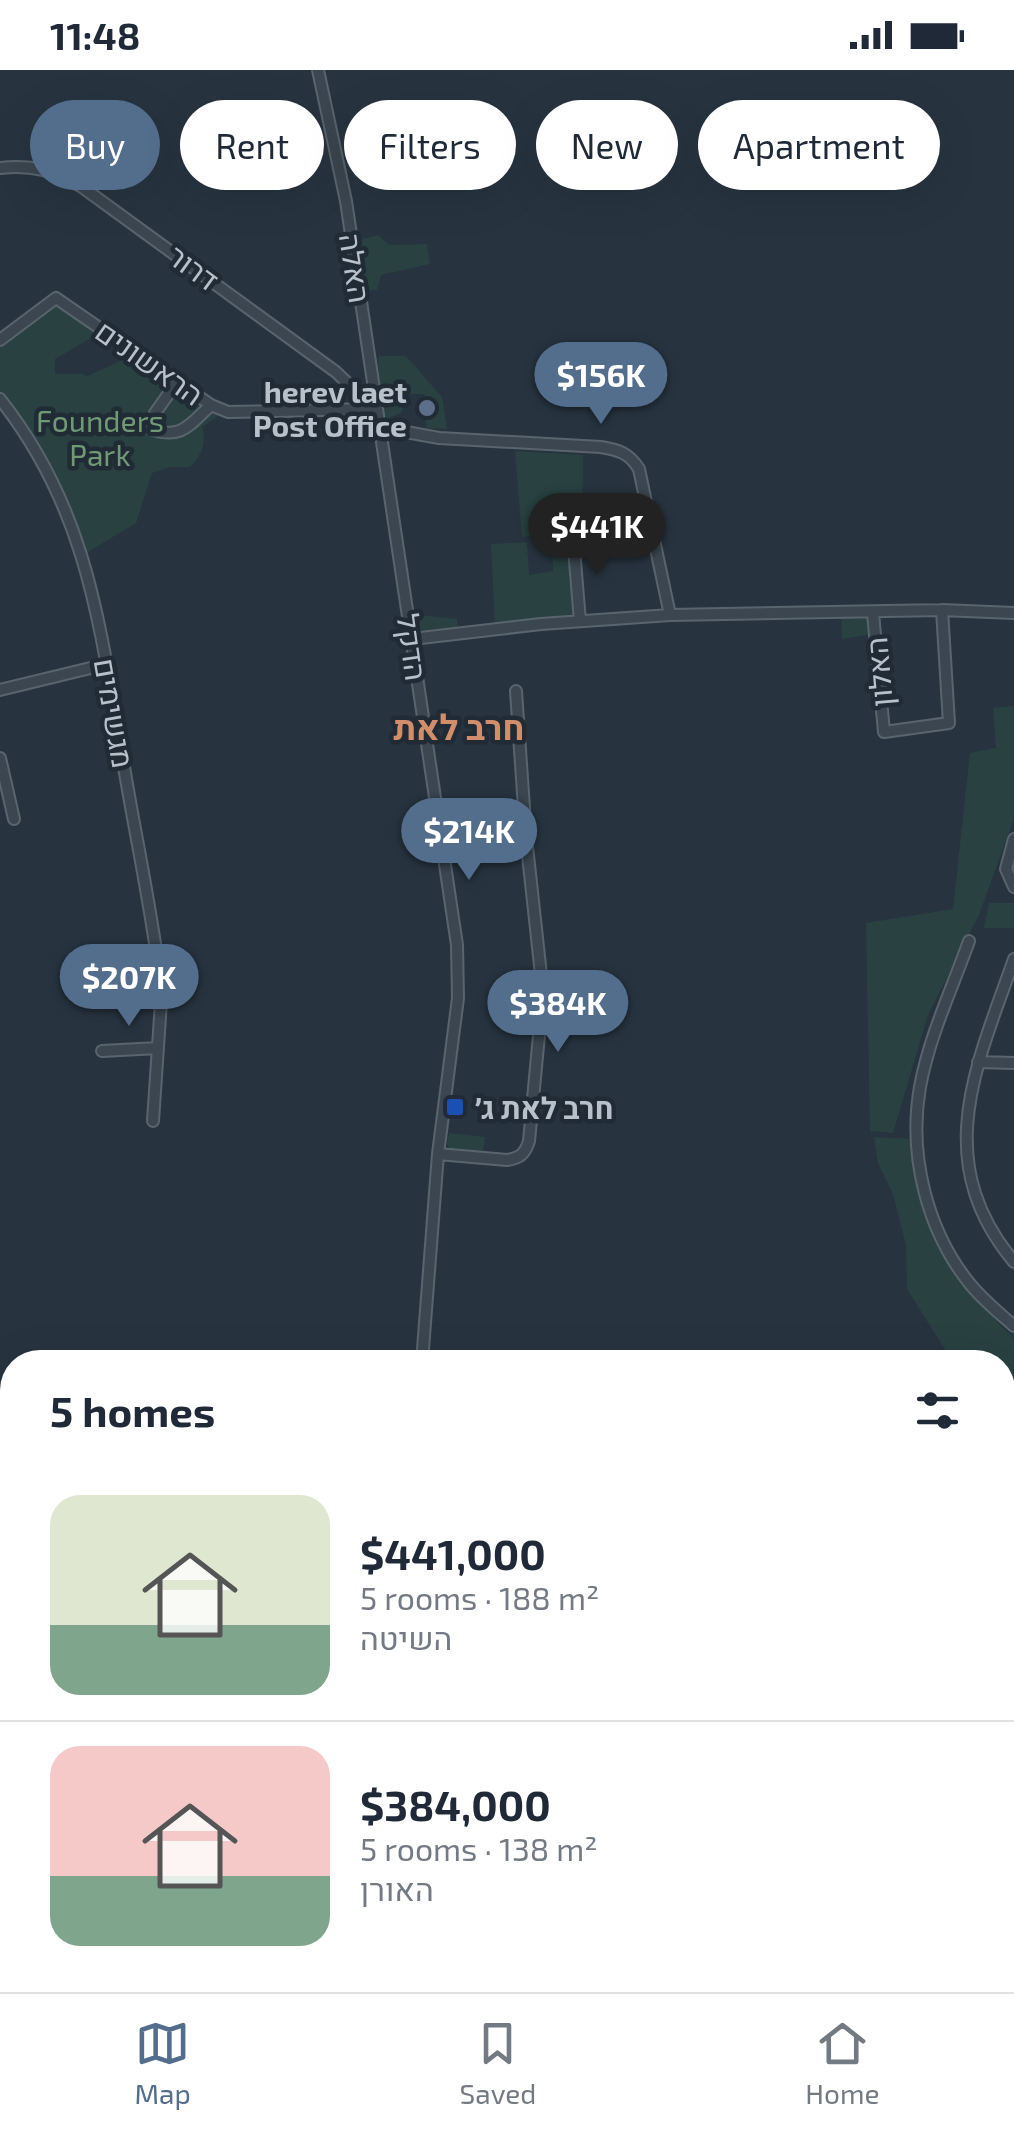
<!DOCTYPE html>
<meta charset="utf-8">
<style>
body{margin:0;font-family:"Exo 2",Heebo,sans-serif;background:#f2f2f3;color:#1f2937;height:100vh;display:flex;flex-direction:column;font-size:38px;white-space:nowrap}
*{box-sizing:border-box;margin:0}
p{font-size:32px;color:#747a83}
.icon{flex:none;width:55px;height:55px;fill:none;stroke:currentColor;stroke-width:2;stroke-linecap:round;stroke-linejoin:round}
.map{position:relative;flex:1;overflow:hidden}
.side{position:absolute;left:0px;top:1280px;width:1015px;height:642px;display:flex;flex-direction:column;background:#fff;border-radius:40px 40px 0 0;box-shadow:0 10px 40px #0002}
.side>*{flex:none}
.hud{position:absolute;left:30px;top:30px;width:955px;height:90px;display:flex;gap:20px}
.price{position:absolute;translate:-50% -85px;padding:0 22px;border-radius:35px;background:#536d8c;color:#fff;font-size:32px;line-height:65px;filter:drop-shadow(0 2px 5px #0008)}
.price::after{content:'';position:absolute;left:50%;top:60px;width:30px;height:22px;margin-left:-15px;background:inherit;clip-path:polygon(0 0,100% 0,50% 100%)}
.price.selected{background:#222;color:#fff}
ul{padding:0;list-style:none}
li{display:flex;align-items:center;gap:30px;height:250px;padding:0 50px}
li+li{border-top:2px solid #e0e1e3}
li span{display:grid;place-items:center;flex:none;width:280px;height:200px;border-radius:30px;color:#555}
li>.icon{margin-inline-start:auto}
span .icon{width:120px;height:120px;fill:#fffc;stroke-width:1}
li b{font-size:42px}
h2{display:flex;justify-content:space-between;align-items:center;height:120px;padding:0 50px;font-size:42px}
.chip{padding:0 35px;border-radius:45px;background:#fff;box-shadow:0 10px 40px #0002;font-size:35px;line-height:90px}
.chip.selected{background:#536d8c;color:#fff}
.status{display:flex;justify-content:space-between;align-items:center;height:70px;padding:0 50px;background:#fff;direction:ltr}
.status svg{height:28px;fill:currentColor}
.dock{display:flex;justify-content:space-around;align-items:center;height:140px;border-top:2px solid #e0e1e3;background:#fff;font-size:28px;color:#747a83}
.dock a{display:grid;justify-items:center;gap:5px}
.dock .selected{color:#536d8c}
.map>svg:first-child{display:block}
.green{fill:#294141}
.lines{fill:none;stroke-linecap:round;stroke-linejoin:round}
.minor-casing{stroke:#59646d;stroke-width:14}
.major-casing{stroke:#454f59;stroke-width:16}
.minor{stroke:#3b4650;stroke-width:10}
.major{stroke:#596570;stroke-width:12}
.service-dot{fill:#5c6f8a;stroke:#202b35;stroke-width:4}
.transit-dot{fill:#1a4fb4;stroke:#202b35;stroke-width:4}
.labels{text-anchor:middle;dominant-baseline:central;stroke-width:9;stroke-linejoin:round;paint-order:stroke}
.street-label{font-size:30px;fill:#b8c1ca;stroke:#202b35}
.poi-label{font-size:30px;font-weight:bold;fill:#b8c1ca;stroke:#202b35;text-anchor:end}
.park-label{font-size:30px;fill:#709a75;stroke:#202b35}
.quarter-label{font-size:35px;font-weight:bold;fill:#d28e6b;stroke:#202b35}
</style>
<div class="status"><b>11:48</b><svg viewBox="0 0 49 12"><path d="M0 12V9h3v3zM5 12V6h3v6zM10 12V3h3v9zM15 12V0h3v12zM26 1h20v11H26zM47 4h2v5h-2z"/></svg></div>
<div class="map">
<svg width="1014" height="1922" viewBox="0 0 1014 1922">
<rect width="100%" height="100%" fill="#273440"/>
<path class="green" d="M378 165 389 175 427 174 430 194 381 205 377 220 363 221 357 171Z
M56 228 105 260 55 289V304H84L85 307 138 283 225 341 202 357C207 373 201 386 190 397H170L152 403 136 453 83 485 69 437 0 325V275L15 257Z
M379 286H406L442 327 447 359 426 358 425 324H407L401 343 382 351 380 315 377 314Z
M515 381 583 385 582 459 522 467Z
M527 472 529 505 553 501 552 479 575 488 580 551 495 559 491 474Z
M841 542 873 543 875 564 842 569Z
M419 545 457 549V557L420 561Z
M1014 636V748L979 845 928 945 893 1063 870 1061 866 853 953 839 970 683 996 678 993 638Z
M989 833H1014V858H984Z
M543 921 582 922 580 959 541 955Z
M449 1063 485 1067 483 1083 451 1080 447 1074Z
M874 1067 913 1069C915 1150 955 1215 1014 1268V1305L1003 1302 1002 1292H953L907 1219 906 1175 893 1124 878 1093Z
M0 1570 12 1576V1753L0 1747Z"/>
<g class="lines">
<g class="minor-casing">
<path id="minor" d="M318 0 346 131 457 875 458 928 438 1084 422 1292
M0 98C32 94 54 101 82 117L336 302 360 325 366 339
M0 270 56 228 211 335 228 342 371 339
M177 312 155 343 150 359C182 370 189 355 211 335
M0 329C88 440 100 557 123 691 135 764 151 836 160 909L161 932 153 1051
M381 363 406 362 439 368 601 377C619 380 629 383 639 399L670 545
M573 467 580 551
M873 543 884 662 949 653 942 540
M412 569 541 554 670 545 942 540 1014 543
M0 620 107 594
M0 688 14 749
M1014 769 1006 799 1014 817
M442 773 526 767
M969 871C952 919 929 967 920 1017 908 1085 927 1161 970 1214 983 1230 999 1243 1014 1256
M1014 889C976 997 930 1091 1014 1192
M102 981 158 978
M978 992 1014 993
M438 1084 507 1090C520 1088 525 1084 529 1071L543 923 526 767 516 621"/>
</g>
<g class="major-casing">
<path id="major" d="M1002 1504 1014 1495
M0 1766 12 1774
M0 1777 12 1787
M116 1910 123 1922
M939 1910 948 1922"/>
</g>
<use href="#minor" class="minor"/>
<use href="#major" class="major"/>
</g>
<circle class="service-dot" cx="427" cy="338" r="10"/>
<rect class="transit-dot" x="445" y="1027" width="20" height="20" rx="5"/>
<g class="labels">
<g class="street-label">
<text transform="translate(194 197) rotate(36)">דרור</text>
<text transform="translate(356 198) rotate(81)">האלה</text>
<text transform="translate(150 292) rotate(35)">הראשונים</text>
<text transform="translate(413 577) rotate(82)">הדקל</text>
<text transform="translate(878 602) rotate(-95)">האלון</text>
<text transform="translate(115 643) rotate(80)">מגשימים</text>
</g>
<g class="poi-label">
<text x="407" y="321">herev laet<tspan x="407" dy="34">Post Office</tspan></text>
<text x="475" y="1037" text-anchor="start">חרב לאת ג׳</text>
</g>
<g class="park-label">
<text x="100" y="350">Founders<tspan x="100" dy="34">Park</tspan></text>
</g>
<g class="quarter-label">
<text x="459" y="656">חרב לאת</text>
</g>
</g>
</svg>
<b class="price" style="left:601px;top:357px">$156K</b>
<b class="price selected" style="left:597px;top:508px">$441K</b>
<b class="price" style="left:469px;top:813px">$214K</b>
<b class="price" style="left:129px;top:959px">$207K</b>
<b class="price" style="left:558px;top:985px">$384K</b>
<div class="hud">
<a class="chip selected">Buy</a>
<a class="chip">Rent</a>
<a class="chip">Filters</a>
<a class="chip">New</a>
<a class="chip">Apartment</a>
</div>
<section class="side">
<h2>5 homes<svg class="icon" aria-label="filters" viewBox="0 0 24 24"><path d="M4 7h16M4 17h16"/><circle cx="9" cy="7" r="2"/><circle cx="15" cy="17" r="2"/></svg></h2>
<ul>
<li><span style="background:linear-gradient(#dfe7d0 65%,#7fa58c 0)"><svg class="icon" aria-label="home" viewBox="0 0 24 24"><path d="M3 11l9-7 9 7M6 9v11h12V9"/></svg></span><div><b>$441,000</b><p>5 rooms · 188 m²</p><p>השיטה</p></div></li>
<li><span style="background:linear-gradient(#f6c9c9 65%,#7fa58c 0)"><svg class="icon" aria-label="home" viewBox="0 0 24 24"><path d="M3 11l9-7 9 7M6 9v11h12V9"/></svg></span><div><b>$384,000</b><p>5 rooms · 138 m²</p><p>האורן</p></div></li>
</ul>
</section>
</div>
<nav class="dock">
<a class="selected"><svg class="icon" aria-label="map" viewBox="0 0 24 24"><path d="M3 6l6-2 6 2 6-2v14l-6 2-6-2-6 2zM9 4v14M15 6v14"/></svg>Map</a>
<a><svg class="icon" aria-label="saved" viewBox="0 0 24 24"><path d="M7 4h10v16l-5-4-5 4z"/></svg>Saved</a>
<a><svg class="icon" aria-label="home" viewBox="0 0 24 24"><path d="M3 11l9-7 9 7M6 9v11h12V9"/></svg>Home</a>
</nav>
